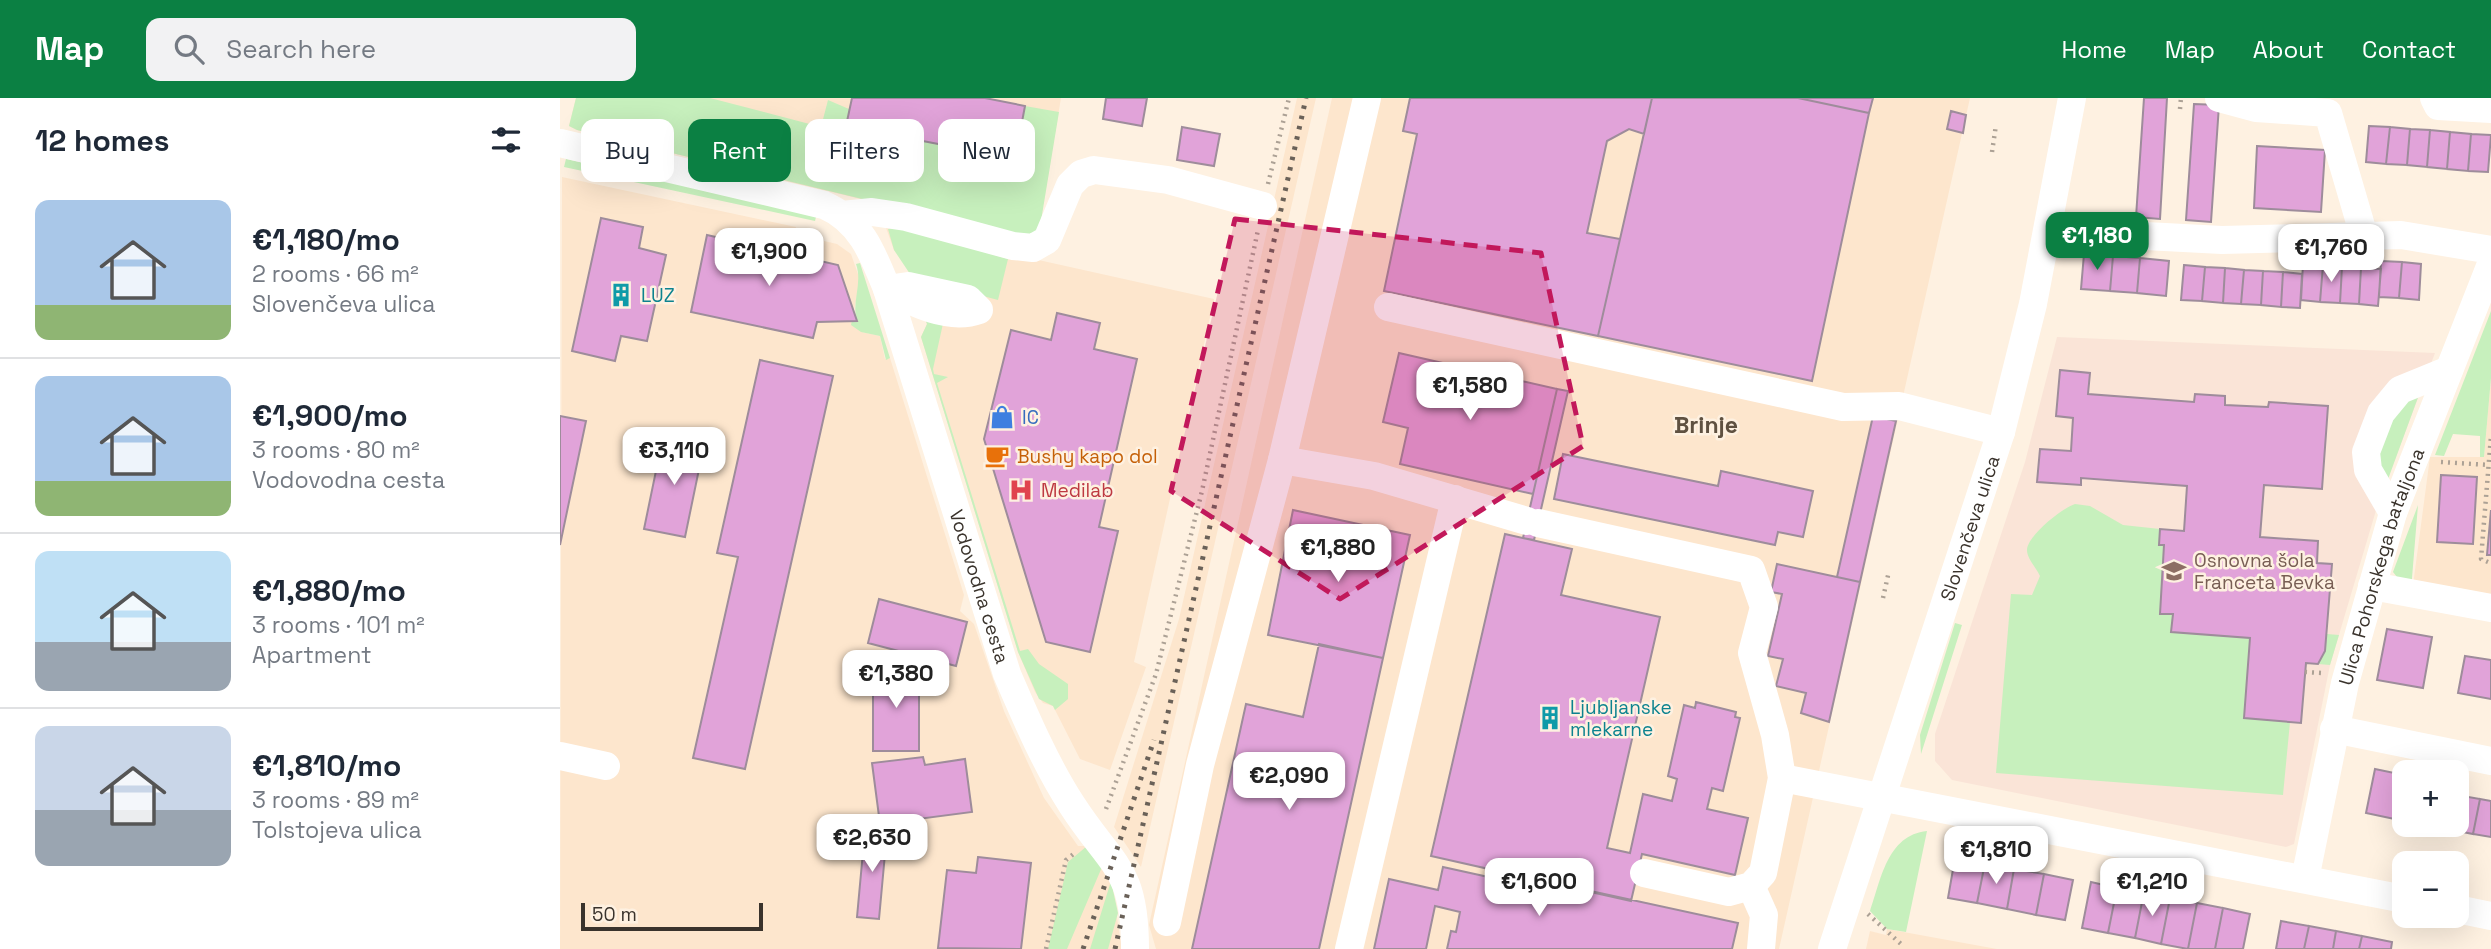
<!DOCTYPE html>
<meta charset="utf-8">
<style>
body{margin:0;font-family:"Space Grotesk",sans-serif;background:#f2f2f3;color:#1f2937;height:100vh;display:flex;flex-direction:column;font-size:26px;white-space:nowrap}
*{box-sizing:border-box;margin:0}
p{font-size:23px;color:#747a83}
.icon{flex:none;width:38px;height:38px;fill:none;stroke:currentColor;stroke-width:2;stroke-linecap:round;stroke-linejoin:round}
.map{position:relative;flex:1;overflow:hidden}
.sheet{display:flex;flex-direction:column;background:#fff;width:560px}
.sheet>*{flex:none}
.banner{position:absolute;left:21px;top:21px;width:665px;height:63px;display:flex;gap:14px}
.controls{position:absolute;left:1832px;top:662px;display:grid;gap:14px}
.controls a{display:grid;place-items:center;width:77px;height:77px;border-radius:14px;background:#fff;box-shadow:0 7px 28px #0002;font-size:35px}
.scale{position:absolute;left:21px;bottom:18px;width:182px;box-sizing:border-box;padding-left:7px;border:4px solid #3a332c;border-top:0;font-size:19px;line-height:24px;white-space:nowrap;color:#3a332c;-webkit-text-stroke:5px #fef1e1;paint-order:stroke}
.price{position:absolute;translate:-50% -60px;padding:0 16px;border-radius:14px;background:#fff;color:#222;font-size:23px;line-height:46px;filter:drop-shadow(0 2px 4px #0008)}
.price::after{content:'';position:absolute;left:50%;top:42px;width:21px;height:16px;margin-left:-10px;background:inherit;clip-path:polygon(0 0,100% 0,50% 100%)}
.price.on{background:#0b8043;color:#fff}
ul{padding:0;list-style:none}
li{display:flex;align-items:center;gap:21px;height:175px;padding:0 35px}
li+li{border-top:2px solid #e0e1e3}
li span{display:grid;place-items:center;flex:none;width:196px;height:140px;border-radius:14px;color:#555}
li>.icon{margin-inline-start:auto}
span .icon{width:84px;height:84px;fill:#fffc;stroke-width:1}
li b{font-size:30px}
h2{display:flex;justify-content:space-between;align-items:center;height:84px;padding:0 35px;font-size:30px}
.chip{padding:0 24px;border-radius:14px;background:#fff;box-shadow:0 7px 28px #0002;font-size:24px;line-height:63px}
.chip.on{background:#0b8043;color:#fff}
header{display:flex;align-items:center;gap:42px;box-sizing:border-box;height:98px;padding:0 35px;background:#0b8043;color:#fff}
header strong{font-size:33px}
nav{display:flex;gap:38px;margin-inline-start:auto;font-size:24px}
.search{width:490px;height:63px;background:#f2f2f3;display:flex;align-items:center;gap:18px;box-sizing:border-box;padding:0 24px;border-radius:14px;color:#747a83;font-size:26px}
main{display:flex;flex:1;min-height:0}
.map>svg:first-child{display:block}
.built{fill:#fde6cd}
.education{fill:#fae4d7}
.green{fill:#c7f0bd}
.building{fill:#e1a3d9;stroke:#9e8c9b;stroke-width:2}
.lines{fill:none;stroke-linecap:round;stroke-linejoin:round}
.path{stroke:#aca195;stroke-width:4.5;stroke-dasharray:2 5;stroke-linecap:butt}
.minor{stroke:#fff;stroke-width:28}
.rail{stroke:#6a6158;stroke-width:5;stroke-dasharray:3.5 7;stroke-linecap:butt}
.marked{fill:#c2185b;fill-opacity:0.2;stroke:#c2185b;stroke-width:5;stroke-dasharray:14 9;stroke-linejoin:round}
.labels{text-anchor:middle;dominant-baseline:central;stroke-width:5;stroke-linejoin:round;paint-order:stroke}
.culture-label{font-size:19px;fill:#0d838f;stroke:#fef1e1;text-anchor:start}
.shop-label{font-size:19px;fill:#366cbe;stroke:#fef1e1;text-anchor:start}
.food-label{font-size:19px;fill:#c56008;stroke:#fef1e1;text-anchor:start}
.health-label{font-size:19px;fill:#be3a42;stroke:#fef1e1;text-anchor:start}
.street-label{font-size:19px;fill:#3a332c;stroke:#fef1e1}
.education-label{font-size:19px;fill:#785e54;stroke:#fef1e1;text-anchor:start}
.quarter-label{font-size:23px;font-weight:bold;fill:#5f5141;stroke:#fef1e1}
</style>
<header>
<strong>Map</strong>
<div class="search"><svg class="icon" aria-label="search" viewBox="0 0 24 24"><circle cx="10" cy="10" r="6"/><path d="M15 15l6 6"/></svg>Search here</div>
<nav><a>Home</a><a>Map</a><a>About</a><a>Contact</a></nav>
</header>
<main>
<section class="sheet">
<h2>12 homes<svg class="icon" aria-label="filters" viewBox="0 0 24 24"><path d="M4 7h16M4 17h16"/><circle cx="9" cy="7" r="2"/><circle cx="15" cy="17" r="2"/></svg></h2>
<ul>
<li><span style="background:linear-gradient(#a9c7e8 75%,#8fb573 0)"><svg class="icon" aria-label="home" viewBox="0 0 24 24"><path d="M3 11l9-7 9 7M6 9v11h12V9"/></svg></span><div><b>€1,180/mo</b><p>2 rooms · 66 m²</p><p>Slovenčeva ulica</p></div></li>
<li><span style="background:linear-gradient(#a9c7e8 75%,#8fb573 0)"><svg class="icon" aria-label="home" viewBox="0 0 24 24"><path d="M3 11l9-7 9 7M6 9v11h12V9"/></svg></span><div><b>€1,900/mo</b><p>3 rooms · 80 m²</p><p>Vodovodna cesta</p></div></li>
<li><span style="background:linear-gradient(#bfe0f5 65%,#9aa5b1 0)"><svg class="icon" aria-label="home" viewBox="0 0 24 24"><path d="M3 11l9-7 9 7M6 9v11h12V9"/></svg></span><div><b>€1,880/mo</b><p>3 rooms · 101 m²</p><p>Apartment</p></div></li>
<li><span style="background:linear-gradient(#c9d6e8 60%,#9aa5b1 0)"><svg class="icon" aria-label="home" viewBox="0 0 24 24"><path d="M3 11l9-7 9 7M6 9v11h12V9"/></svg></span><div><b>€1,810/mo</b><p>3 rooms · 89 m²</p><p>Tolstojeva ulica</p></div></li>
</ul>
</section>
<div class="map">
<svg width="1931" height="851" viewBox="0 0 1931 851">
<rect width="100%" height="100%" fill="#fef1e1"/>
<path class="built" d="M16 0H501L474 161 654 201 574 564 586 569 550 672 520 661 493 608 483 605 475 594 458 554 361 239 367 226 350 172 334 152 317 105 17 32 9 28Z
M737 0H756L581 769 554 729 619 521Z
M772 0H1410L1219 851H596L589 827Z
M2 79 236 129 234 136 277 146 291 156 300 182 294 213 302 234 320 238 325 261 330 260 404 497 400 513 414 526 444 613 484 700 518 748H527L551 783 562 851H0Z
M1931 280V502L1853 487 1870 359H1924Z
M1327 831 1437 851H1306L1310 833 1326 837Z"/>
<path class="education" d="M1497 239 1875 255 1817 409 1770 567 1734 746 1726 749 1392 682 1375 663V636L1465 364Z"/>
<path class="green" d="M16 0H150L261 29 268 2 289 11 287 28 454 61 465 8 499 14 479 135 455 138 17 32 9 28Z
M6 61 234 112 256 119 255 123 4 69Z
M338 128 448 161 438 202 352 179 334 152 328 131Z
M300 165 330 260 326 262 320 238 301 234 291 227 292 222 297 223C291 204 303 186 296 166Z
M1931 213V280L1924 359H1920V338L1893 336 1884 358 1875 357Z
M365 221H384L373 271 374 276 388 279 377 285 460 553 468 551 479 566 508 586V601L495 612 493 608 479 601 458 554 361 239 367 226Z
M1860 294 1827 384 1816 358 1837 311Z
M1515 406 1530 408 1563 427 1600 431 1599 447H1604L1600 515 1613 516 1612 534 1690 540 1730 624 1723 697 1436 675 1451 496 1472 497 1480 478C1476 469 1467 461 1467 452 1467 438 1502 410 1515 406Z
M1858 407 1852 480V483L1837 479 1833 474Z
M1395 525 1402 527 1361 656 1360 637Z
M1767 536 1779 537 1770 567 1758 566 1765 553Z
M1367 733 1346 834 1327 831 1310 813C1321 782 1327 737 1367 733Z
M527 748 542 769 507 851H488L508 764Z
M551 783 558 815 548 851H530Z"/>
<path class="building" d="M292 0H425L465 8 455 61 286 28Z
M546 0H587L582 28 543 21Z
M850 0H1092L1084 36 1069 31 1047 43 1027 135 1060 141 1038 238 824 193 857 36 843 33Z
M1092 0H1238L1309 15 1252 283 1038 238Z
M1238 0H1313L1309 15Z
M1584 0H1607L1600 121 1576 119Z
M1634 6 1659 7 1651 124 1626 122Z
M1391 13 1406 17 1403 35 1387 31Z
M1809 28 1830 29 1826 66 1806 64Z
M622 29 660 36 654 68 617 62Z
M1830 29 1850 31 1847 67 1826 66Z
M1850 31 1870 32 1867 69 1847 67Z
M1870 32 1890 34 1887 71 1867 69Z
M1890 34 1911 36 1908 73 1887 71Z
M1911 36 1931 37 1928 74 1908 73Z
M1697 48 1765 52 1761 114 1694 110Z
M41 120 83 129 79 150 106 157 87 243 61 238 55 263 12 253Z
M147 137 278 167 297 223 257 224 253 240 131 214Z
M1524 156 1553 158 1550 193 1521 191Z
M1553 158 1580 160 1577 195 1550 193Z
M1580 160 1609 163 1606 198 1577 195Z
M1821 163 1842 164 1839 200 1819 199Z
M1842 164 1861 166 1859 202 1839 200Z
M1743 166 1763 167 1760 204 1741 202Z
M1624 167 1645 169 1642 203 1621 202Z
M1763 167 1782 169 1780 205 1760 204Z
M1645 169 1665 170 1663 205 1642 203Z
M1782 169 1801 170 1799 206 1780 205Z
M1665 170 1684 172 1681 206 1663 205Z
M1801 170 1821 171 1818 208 1799 206Z
M1684 172 1703 173 1701 207 1681 206Z
M1703 173 1723 174 1721 209 1701 207Z
M1723 174 1742 176 1740 210 1721 209Z
M497 215 540 225 534 251 577 261 539 429 558 433 530 554 486 544 424 341 451 232 491 242Z
M839 255 997 291 973 396 840 366 848 330 823 324Z
M200 262 273 278 185 671 133 660 178 459 157 455Z
M1500 272 1530 275 1528 296 1634 304 1635 296 1665 298V307L1708 309 1709 304 1768 308 1762 391 1704 387 1700 439 1758 443 1757 465 1772 466 1765 553 1758 566 1746 565 1741 625 1684 620 1690 540 1611 534 1613 516H1600L1604 447H1599L1600 431 1624 433 1627 388 1521 380V387L1477 384 1480 351 1511 353 1513 320 1496 318Z
M997 291 1008 293 974 442 963 440Z
M0 318 26 323 0 447Z
M1313 318 1336 323 1300 484 1277 479Z
M103 339 144 347 125 439 84 431Z
M1003 356 1158 388 1161 373 1253 393 1243 439 1218 434 1215 447 994 401Z
M1881 377 1917 379 1913 446 1877 444Z
M733 412 850 437 823 560 708 537Z
M1931 412V457H1927Z
M945 436 1012 451 1001 497 1100 519 1047 750 1070 755 1083 696 1112 703 1117 681 1108 678 1124 607 1135 610 1136 604 1176 614 1175 619 1180 620 1163 693 1152 690 1147 711 1188 720 1175 777 1082 756 1071 803 871 758Z
M1217 466 1300 484 1269 624 1241 615 1246 595 1216 588 1223 561 1208 558 1222 496 1211 494Z
M319 501 407 524 396 568 308 545Z
M1827 531 1872 539 1863 590 1817 582Z
M759 546 823 560 759 851H632L686 606 743 619Z
M1905 558 1931 562V601L1898 595Z
M359 570V653H313V571Z
M363 659 365 667 405 661 412 714 320 726 312 665Z
M1815 671 1844 677V723L1806 715Z
M1897 697 1920 701 1913 736 1867 727 1897 726Z
M1920 701 1931 703V739L1913 736Z
M305 732 327 734 319 821 297 819Z
M418 759 471 765 461 851 378 850 387 772 416 775Z
M1395 760 1425 765 1417 805 1388 800Z
M1425 765 1454 771 1447 811 1417 805Z
M883 769 933 780 934 772 1178 825 1172 851H887L891 833 896 834 900 814 875 808 866 851H814L829 781 878 792Z
M1454 771 1484 776 1476 817 1447 811Z
M1484 776 1513 782 1505 822 1476 817Z
M1531 784 1557 790 1548 835 1522 830Z
M1557 790 1584 794 1575 840 1548 835Z
M1584 794 1610 800 1601 846 1575 840Z
M1610 800 1637 805 1628 851 1601 846Z
M1637 805 1663 810 1655 851H1628Z
M1663 810 1690 816 1683 851H1655Z
M1721 823 1749 828 1744 851H1716Z
M1749 828 1776 833 1773 851H1744Z
M1776 833 1802 838 1799 851H1773Z
M1802 838 1832 844 1831 851H1799Z"/>
<g class="lines">
<path class="path" d="M1620 11 1621 0
M1432 54 1436 27
M708 86 729 0
M1881 364 1929 367
M1928 464 1921 461 1931 338
M1323 500 1329 473
M1745 574 1762 575
M546 711 596 576 642 393 698 132
M1308 816 1341 846
M486 851 506 762 516 754"/>
<g class="minor">
<path d="M1659 0 1696 10 1768 15 1804 138"/>
<path d="M1874 0 1878 8 1931 11"/>
<path id="s1" d="M0 45 264 107C301 123 313 156 327 191L447 576C466 620 486 667 512 707 552 769 575 769 575 851"/>
<path d="M282 117 312 114 346 119 453 148 473 150 487 142 510 87 521 76 534 72 608 82 703 108"/>
<path d="M1528 135 1662 142 1841 137 1931 152"/>
<path d="M348 188 408 201 419 212C389 223 354 205 327 191Z"/>
<path d="M828 209 1283 309 1339 308 1441 334"/>
<path d="M722 362 814 378 967 423"/>
<path d="M1833 415 1808 372 1806 354 1821 315 1840 292 1889 272"/>
<path d="M978 425 1191 472 1204 509 1192 555 1215 637 1222 680 1203 775 1191 788 1169 794 1084 775"/>
<path d="M1812 488 1931 510"/>
<path d="M1774 631 1931 663"/>
<path d="M0 658 46 668"/>
<path d="M1222 680 1844 801"/>
<path id="s2" d="M1745 781 1785 585 1833 415 1931 166"/>
<path d="M1191 788 1204 817 1201 851"/>
<path d="M1897 811 1931 818"/>
<path d="M607 824 640 667 722 362 807 0"/>
<path d="M789 851 895 401"/>
<path id="s3" d="M1272 851 1441 334 1473 206 1512 0"/>
</g>
<path class="rail" d="M523 851 594 642
M555 851 746 0"/>
</g>
<path class="marked" d="M675 121 981 155 1023 348 780 501 611 393Z"/>
<defs>
<g id="building-bare" transform="scale(1.89)"><path d="M-4-6H4V6H1V3H-1V6H-4ZM-2.5-4.3h1.7v1.8h-1.7ZM.8-4.3h1.7v1.8H.8ZM-2.5-1h1.7V.8h-1.7ZM.8-1h1.7V.8H.8Z" fill="#0f9aa8" stroke="#fef1e1" stroke-width="2.5" paint-order="stroke"/></g>
<g id="shop-bare" transform="scale(1.89)"><path d="M-5-2.5h2.3a2.7 3.5 0 0 1 5.4 0H5L5.5 6h-11ZM-1.5-2.5h3a1.5 2.3 0 0 0-3 0Z" fill="#3f7fe0" stroke="#fef1e1" stroke-width="2.5" paint-order="stroke"/></g>
<g id="cafe-bare" transform="scale(1.89)"><path d="M-5.5-4.5H6V0H3Q3 3.5 0 3.5H-2.5Q-5.5 3.5-5.5 0ZM3-3.2v2h1.7v-2ZM-6 4.5H4V6H-6Z" fill="#e8710a" stroke="#fef1e1" stroke-width="2.5" paint-order="stroke"/></g>
<g id="hospital-bare" transform="scale(1.89)"><path d="M-5-5h3v3.5h4V-5h3V5h-3V1.5h-4V5h-3Z" fill="#e0444e" stroke="#fef1e1" stroke-width="2.5" paint-order="stroke"/></g>
<g id="school-bare" transform="scale(1.89)"><path d="M0-5L7-2L0 1L-7-2ZM-4 1L0 2.5L4 1V4Q0 6-4 4Z" fill="#8d6e63" stroke="#fef1e1" stroke-width="2.5" paint-order="stroke"/></g>
</defs>
<g fill-rule="evenodd">
<use href="#building-bare" x="61" y="197"/>
<use href="#shop-bare" x="442" y="319"/>
<use href="#cafe-bare" x="437" y="358"/>
<use href="#hospital-bare" x="461" y="392"/>
<use href="#school-bare" x="1614" y="473"/>
<use href="#building-bare" x="990" y="620"/>
</g>
<g class="labels">
<g class="culture-label">
<text x="81" y="197">LUZ</text>
<text x="1010" y="609">Ljubljanske<tspan x="1010" dy="22">mlekarne</tspan></text>
</g>
<g class="shop-label">
<text x="462" y="319">IC</text>
</g>
<g class="food-label">
<text x="457" y="358">Bushy kapo dol</text>
</g>
<g class="health-label">
<text x="481" y="392">Medilab</text>
</g>
<g class="street-label">
<text stroke="none"><textPath href="#s3" startOffset="443">Slovenčeva ulica</textPath></text>
<text stroke="none"><textPath href="#s2" startOffset="322">Ulica Pohorskega bataljona</textPath></text>
<text stroke="none"><textPath href="#s1" startOffset="691">Vodovodna cesta</textPath></text>
</g>
<g class="education-label">
<text x="1634" y="462">Osnovna šola<tspan x="1634" dy="22">Franceta Bevka</tspan></text>
</g>
<g class="quarter-label">
<text x="1146" y="327">Brinje</text>
</g>
</g>
</svg>
<div class="controls">
<a>+</a>
<a>−</a>
</div>
<div class="scale">50 m</div>
<b class="price on" style="left:1537px;top:174px">€1,180</b>
<b class="price" style="left:1771px;top:186px">€1,760</b>
<b class="price" style="left:209px;top:190px">€1,900</b>
<b class="price" style="left:910px;top:324px">€1,580</b>
<b class="price" style="left:114px;top:389px">€3,110</b>
<b class="price" style="left:778px;top:486px">€1,880</b>
<b class="price" style="left:336px;top:612px">€1,380</b>
<b class="price" style="left:729px;top:714px">€2,090</b>
<b class="price" style="left:312px;top:776px">€2,630</b>
<b class="price" style="left:1436px;top:788px">€1,810</b>
<b class="price" style="left:979px;top:820px">€1,600</b>
<b class="price" style="left:1592px;top:820px">€1,210</b>
<div class="banner">
<a class="chip">Buy</a>
<a class="chip on">Rent</a>
<a class="chip">Filters</a>
<a class="chip">New</a>
</div>
</div>
</main>
